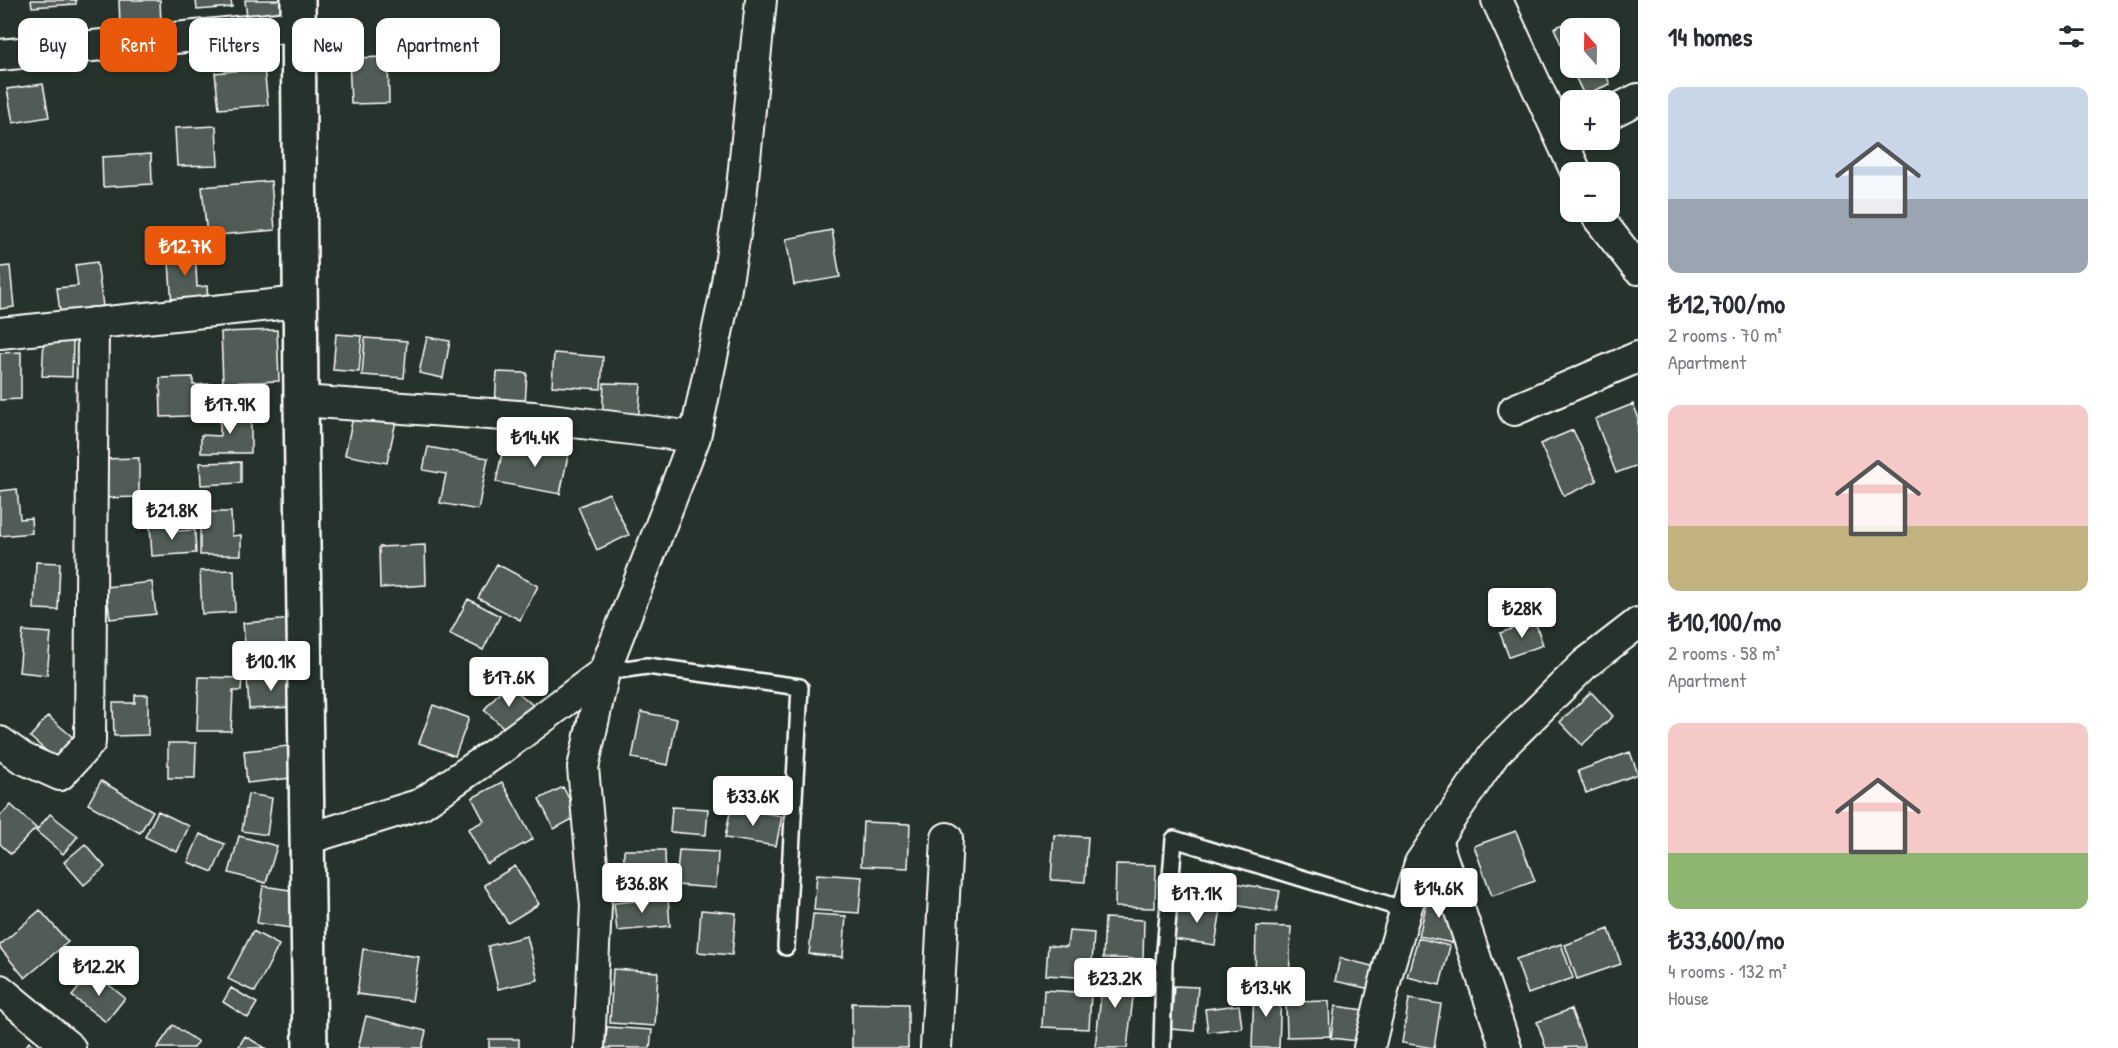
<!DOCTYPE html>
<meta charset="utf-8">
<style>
body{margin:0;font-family:"Patrick Hand",sans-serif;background:#f7f7f7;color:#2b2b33;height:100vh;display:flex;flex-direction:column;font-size:22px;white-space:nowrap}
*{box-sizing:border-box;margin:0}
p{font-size:20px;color:#7c7c81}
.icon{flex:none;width:33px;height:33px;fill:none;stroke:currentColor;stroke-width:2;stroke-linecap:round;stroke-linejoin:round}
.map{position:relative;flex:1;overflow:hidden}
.drawer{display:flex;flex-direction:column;background:#fff;width:480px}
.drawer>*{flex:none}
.top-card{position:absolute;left:18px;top:18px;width:570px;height:54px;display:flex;gap:12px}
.needle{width:39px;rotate:340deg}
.tools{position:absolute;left:1560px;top:18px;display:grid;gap:12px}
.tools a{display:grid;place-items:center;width:60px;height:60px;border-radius:12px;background:#fff;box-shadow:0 2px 4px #0004;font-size:30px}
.price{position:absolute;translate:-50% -51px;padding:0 14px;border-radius:6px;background:#fff;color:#222;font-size:20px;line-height:39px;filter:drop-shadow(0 2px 3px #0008)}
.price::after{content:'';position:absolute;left:50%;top:36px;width:18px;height:14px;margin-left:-9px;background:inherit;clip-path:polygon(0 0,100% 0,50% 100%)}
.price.on{background:#ea580c;color:#fff}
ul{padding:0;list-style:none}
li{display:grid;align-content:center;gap:12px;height:318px;padding:0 30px}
li span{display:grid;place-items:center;height:186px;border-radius:12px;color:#555}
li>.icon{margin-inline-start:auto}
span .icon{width:108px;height:108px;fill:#fffc;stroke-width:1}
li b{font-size:26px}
h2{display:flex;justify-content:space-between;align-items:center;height:72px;padding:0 30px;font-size:26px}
.tag{padding:0 21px;border-radius:12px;background:#fff;box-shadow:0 2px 4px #0004;font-size:21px;line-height:54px}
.tag.on{background:#ea580c;color:#fff}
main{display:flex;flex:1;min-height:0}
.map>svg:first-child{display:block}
.building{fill:#515c57;stroke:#fff;stroke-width:1.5}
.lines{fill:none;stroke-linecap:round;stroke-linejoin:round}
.lane-casing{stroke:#fff;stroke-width:20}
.street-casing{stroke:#fff;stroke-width:34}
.secondary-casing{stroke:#fff;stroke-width:38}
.lane{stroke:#26332d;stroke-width:15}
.street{stroke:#26332d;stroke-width:30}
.secondary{stroke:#26332d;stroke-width:33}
</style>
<main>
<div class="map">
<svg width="1638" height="1048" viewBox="0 0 1638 1048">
<rect width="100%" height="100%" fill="#26332d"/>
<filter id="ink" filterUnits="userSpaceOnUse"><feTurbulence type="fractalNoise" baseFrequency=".0167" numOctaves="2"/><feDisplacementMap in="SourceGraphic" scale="12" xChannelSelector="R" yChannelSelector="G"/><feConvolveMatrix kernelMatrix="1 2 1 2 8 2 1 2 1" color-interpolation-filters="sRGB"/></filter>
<g filter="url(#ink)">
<path class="building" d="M31 0H76V4L32 7Z
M119 0H160L161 24 120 25Z
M196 0H231L232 7 197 10Z
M245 0H284L285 14 247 18Z
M1581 17 1586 28H1570V65L1554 28Z
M388 57 389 103 351 104 349 58Z
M264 68 268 105 219 109 215 73Z
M1571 68H1603L1610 84 1584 95Z
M43 84 49 117 13 123 7 89Z
M216 126 218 165 177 166 175 128Z
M151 154 152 184 103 187 102 157Z
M271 181 275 230 207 236 202 187Z
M832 230 840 277 794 285 786 239Z
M195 246 197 287 207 286 208 302 172 305 168 248Z
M97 262 103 306 60 312 57 288 78 286 75 265Z
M10 266 14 307 0 309V267Z
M277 330 279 381 223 383 221 332Z
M336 334 362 336 359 372 333 370Z
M427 337 450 341 443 378 419 373Z
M365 338 407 341 404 378 362 375Z
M44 341 73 342 72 377 42 376Z
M21 352V399L0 400V353Z
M554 353 603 357 601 389 552 386Z
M497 372 527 373 525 405 495 404Z
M193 377V385L211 384V415L161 417 160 378Z
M604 383 641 384 638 423 602 421Z
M1633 404 1638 416V465L1616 473 1595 419Z
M220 412 251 413V453H201V435L220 436Z
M354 412 396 421 387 463 345 455Z
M1573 430 1597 481 1564 496 1540 444Z
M542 441 570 446 560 494 496 482 503 448 540 454Z
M428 447 488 458 478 510 440 503 446 474 423 470Z
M139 458V497L103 498 102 459Z
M241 462V483L201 485 200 463Z
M17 489 20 519 31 518 32 533 0 536V491Z
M609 493 629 535 597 550 578 507Z
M200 512H231L232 536 241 535V555H200Z
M177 524V531L195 530 196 553 152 556 150 525Z
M425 545 426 585 380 588 379 547Z
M36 562 60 563 58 610 34 609Z
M497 564 538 586 520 620 478 598Z
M234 570 235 612 202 614 200 571Z
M152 582 156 614 110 619 106 587Z
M468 599 500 616 483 650 450 634Z
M294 619 298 661 247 666 243 623Z
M1535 621 1543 645 1509 657 1500 633Z
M23 631 51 633 47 675 19 672Z
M293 674 295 707 249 709 247 676Z
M199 677 242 678 241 691H233L231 731H197Z
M507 683 535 707 511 734 484 710Z
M1591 692 1613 716 1582 745 1560 722Z
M135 695H148V735L114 736 113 703H135Z
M433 705 469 718 455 756 419 743Z
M641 712 677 719 668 765 632 758Z
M48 716 75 739 58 761 30 737Z
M168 743H196L195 778H168Z
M288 746 291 778 247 783 244 751Z
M1630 752 1638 774 1586 793 1578 771Z
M101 781 153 811 140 833 88 804Z
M502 782 533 839 487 864 468 829 484 821 472 798Z
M563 787 578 816 554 829 539 799Z
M248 794 272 798 267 835 242 831Z
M11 805 36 828 11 854 0 844V816Z
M672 807 708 809 706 835 670 832Z
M731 807 782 816 776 846 725 838Z
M158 811 189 826 177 852 145 837Z
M50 814 78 836 63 854 36 831Z
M863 822 910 824 908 868 861 866Z
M1516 831 1535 881 1492 896 1474 846Z
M200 834 225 844 213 872 188 862Z
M1054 835 1088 837 1085 882 1051 880Z
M239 836 277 846 266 883 229 873Z
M85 844 105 867 84 885 64 862Z
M624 850H665L666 886H624Z
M679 850 718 852 716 888 676 885Z
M1116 864 1156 865 1155 908 1115 907Z
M515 866 539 904 508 923 484 885Z
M817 874 862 877 859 913 814 910Z
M1219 880 1280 891 1276 912 1215 902Z
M263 886 303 892 297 929 257 923Z
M1429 892 1450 897 1457 919 1452 943 1419 936Z
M668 898 670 926 617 931 614 903Z
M1178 903 1221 909 1215 945 1173 939Z
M40 910 68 942 25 978 0 948V945Z
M701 910 736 913 732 955 698 952Z
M813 914 846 916 843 957 809 954Z
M1105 918 1144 920 1143 959 1103 958Z
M1256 926 1291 927 1289 983 1255 982Z
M1609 929 1621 964 1577 979 1565 945Z
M253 931 279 945 255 992 228 979Z
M1069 931 1094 933 1091 978 1046 975 1048 945 1067 947Z
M527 936 538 980 498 989 488 946Z
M1418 938 1450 946 1440 985 1407 977Z
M1561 944 1573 978 1528 994 1516 959Z
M363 949 419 957 412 1001 357 994Z
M1340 958 1384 969 1379 991 1335 981Z
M613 969 658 972 655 1026 610 1023Z
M1104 969 1136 972 1127 1048H1095Z
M92 971 125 998 106 1022 72 996Z
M1174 986 1198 987 1194 1031 1171 1029Z
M1254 987 1281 988 1279 1048H1252Z
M231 988 257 1003 248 1018 223 1002Z
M1044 990 1091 993 1089 1029 1042 1027Z
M1409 999 1441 1004 1434 1048 1402 1043Z
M1329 1001 1330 1036 1287 1037 1286 1002Z
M852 1003 908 1004V1048H852Z
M1239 1005 1242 1028 1208 1032 1205 1009Z
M1335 1006 1371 1011 1367 1042 1331 1038Z
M1571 1009 1585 1047 1546 1048 1537 1022Z
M366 1016 426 1031 422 1048H358Z
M173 1025 198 1042 194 1048H157Z
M607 1027 652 1030 650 1048H605Z
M245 1036 265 1048H238Z
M489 1039H519V1048H489Z
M29 1042 37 1048H25Z"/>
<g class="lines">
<g class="lane-casing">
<path id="lane" d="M604 672 647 666 800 687 786 947
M1162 1048 1164 964 1174 839 1406 910"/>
</g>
<g class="street-casing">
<path id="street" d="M1497 0 1576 172
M0 55 298 26
M1610 113 1638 99
M1595 212 1599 219 1638 269
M0 333 300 302
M301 401 533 417 695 437
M1514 410 1638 357
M0 742 22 758 60 775 90 742 93 323
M307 839 421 804 501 749 604 672 695 437 724 300 741 198 761 0
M1436 840 1506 1048
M0 990 70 1048
M589 1048 596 906 583 768 604 672
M936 1048 947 838
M1369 1048 1389 966 1420 863 1495 753 1585 664 1638 623"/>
</g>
<g class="secondary-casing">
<path id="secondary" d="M298 0 301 401 310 1048"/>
</g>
<use href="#lane" class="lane"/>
<use href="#street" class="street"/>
<use href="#secondary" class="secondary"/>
</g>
</g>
</svg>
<div class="tools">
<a><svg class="needle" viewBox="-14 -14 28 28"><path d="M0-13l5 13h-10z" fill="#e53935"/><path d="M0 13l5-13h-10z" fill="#7c7c81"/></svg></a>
<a>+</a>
<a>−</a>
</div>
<b class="price on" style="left:185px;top:277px">₺12.7K</b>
<b class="price" style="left:230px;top:435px">₺17.9K</b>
<b class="price" style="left:535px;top:468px">₺14.4K</b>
<b class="price" style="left:172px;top:541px">₺21.8K</b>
<b class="price" style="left:1522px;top:639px">₺28K</b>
<b class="price" style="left:271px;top:692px">₺10.1K</b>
<b class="price" style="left:509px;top:708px">₺17.6K</b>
<b class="price" style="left:753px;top:827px">₺33.6K</b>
<b class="price" style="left:642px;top:914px">₺36.8K</b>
<b class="price" style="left:1439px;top:919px">₺14.6K</b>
<b class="price" style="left:1197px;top:924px">₺17.1K</b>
<b class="price" style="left:99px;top:997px">₺12.2K</b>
<b class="price" style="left:1115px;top:1009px">₺23.2K</b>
<b class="price" style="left:1266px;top:1018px">₺13.4K</b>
<div class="top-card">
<a class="tag">Buy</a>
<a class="tag on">Rent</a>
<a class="tag">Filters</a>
<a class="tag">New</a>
<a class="tag">Apartment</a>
</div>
</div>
<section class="drawer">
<h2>14 homes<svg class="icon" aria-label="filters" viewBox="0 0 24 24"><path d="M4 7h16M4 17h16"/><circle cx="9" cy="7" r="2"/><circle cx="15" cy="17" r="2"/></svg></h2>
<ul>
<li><span style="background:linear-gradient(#c9d6e8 60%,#9aa5b1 0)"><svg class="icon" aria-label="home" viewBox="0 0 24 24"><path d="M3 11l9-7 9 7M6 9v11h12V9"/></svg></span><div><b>₺12,700/mo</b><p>2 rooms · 70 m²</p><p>Apartment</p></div></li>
<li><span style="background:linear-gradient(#f6c9c9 65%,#c2b280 0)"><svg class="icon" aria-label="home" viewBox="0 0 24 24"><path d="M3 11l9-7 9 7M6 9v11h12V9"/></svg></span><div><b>₺10,100/mo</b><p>2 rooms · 58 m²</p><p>Apartment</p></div></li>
<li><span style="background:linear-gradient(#f6c9c9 70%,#8fb573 0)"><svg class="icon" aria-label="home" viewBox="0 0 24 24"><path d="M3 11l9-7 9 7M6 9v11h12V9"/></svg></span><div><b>₺33,600/mo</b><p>4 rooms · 132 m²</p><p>House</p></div></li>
</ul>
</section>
</main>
